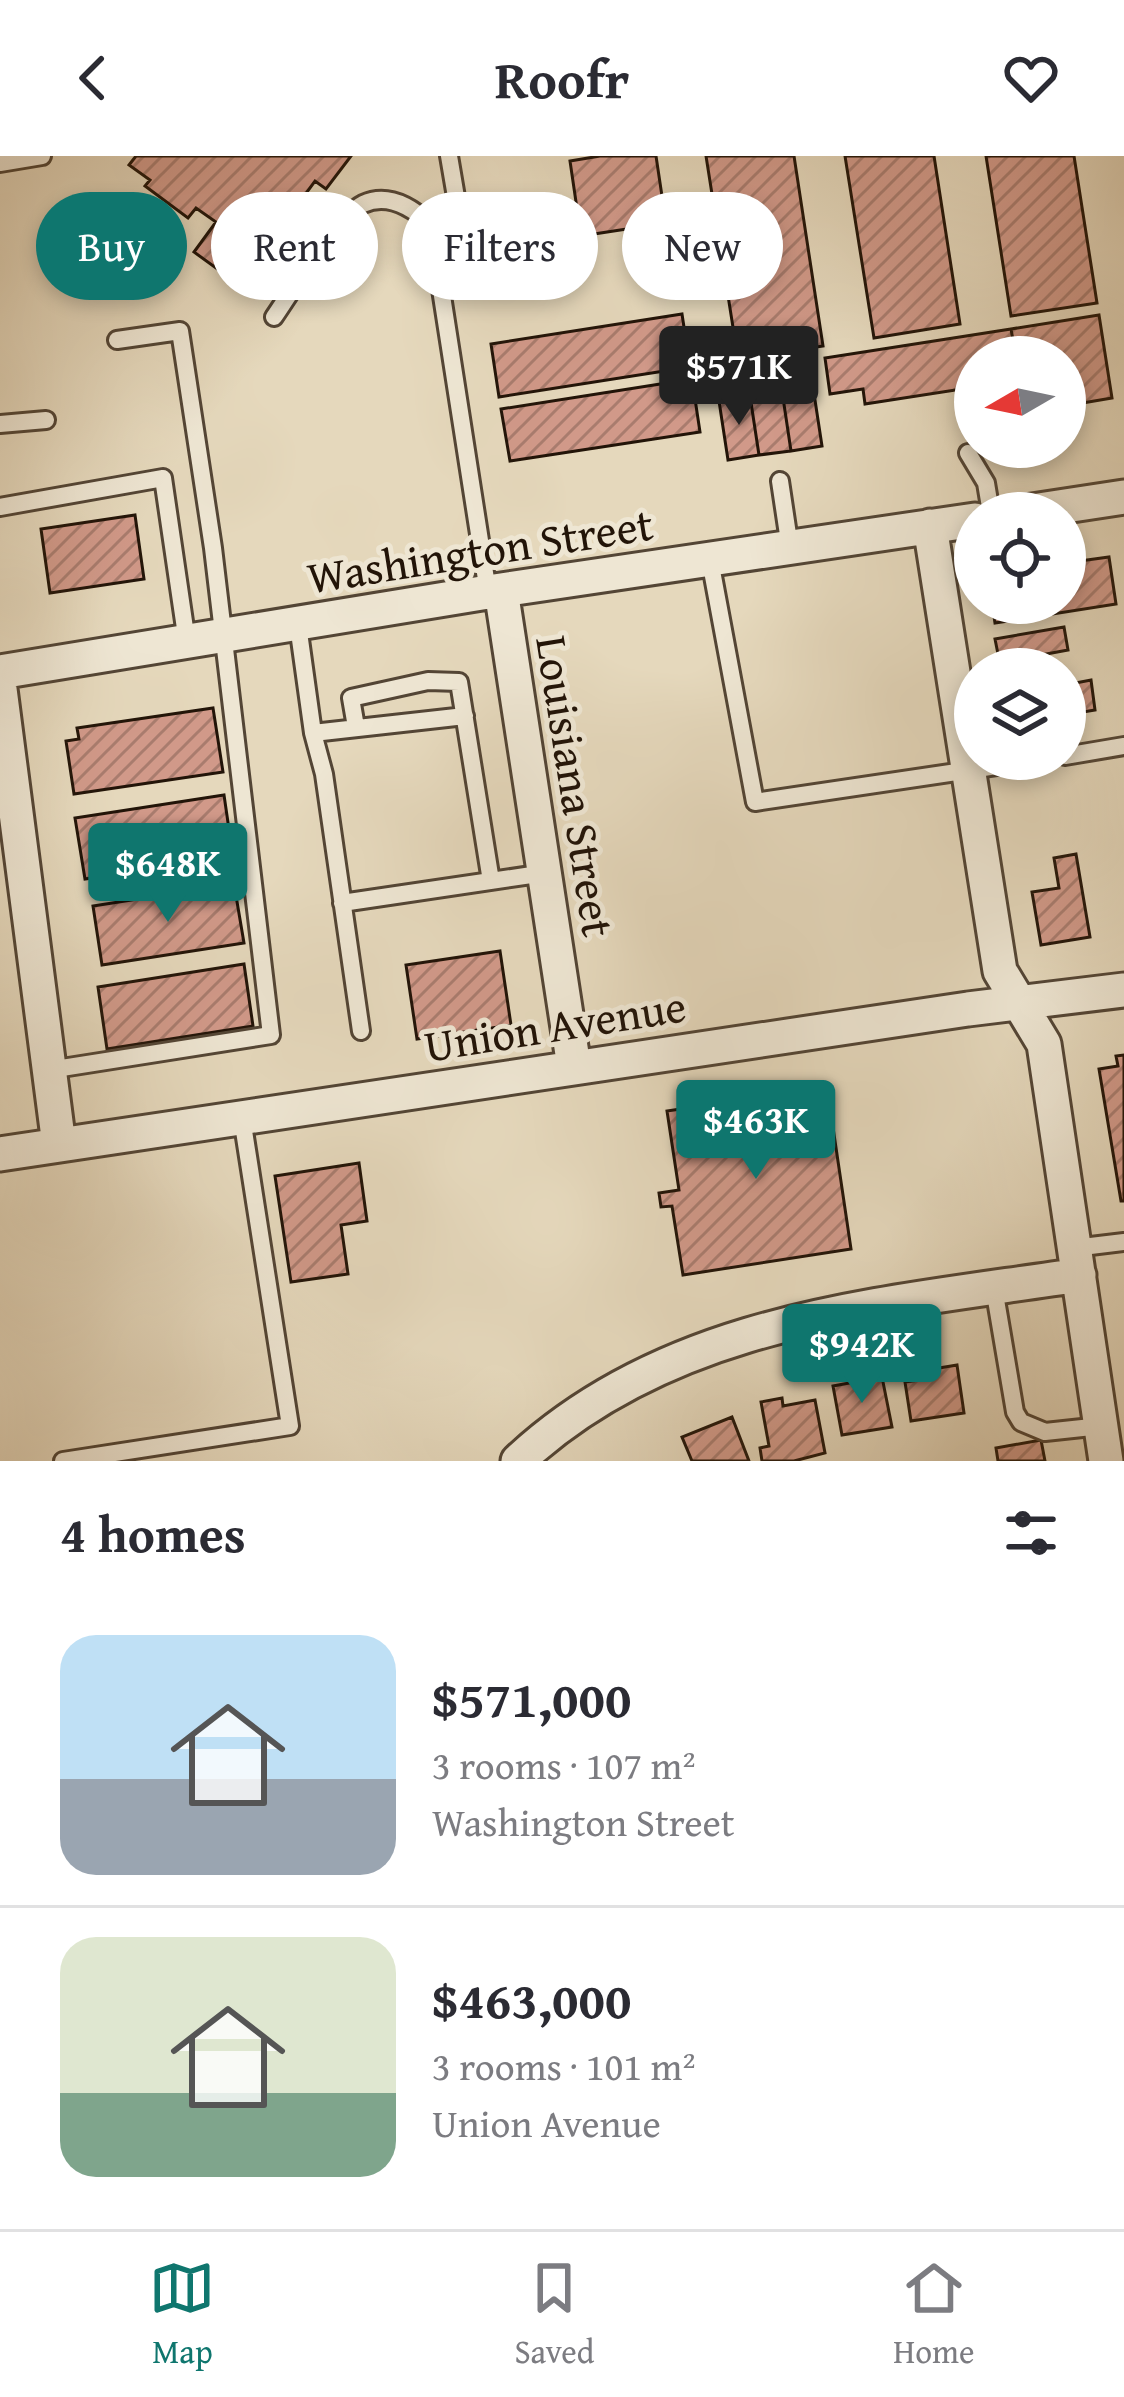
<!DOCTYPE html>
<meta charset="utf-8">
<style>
body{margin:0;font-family:"Gentium Book Plus",serif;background:#f2f2f3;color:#2b2b33;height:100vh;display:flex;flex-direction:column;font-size:45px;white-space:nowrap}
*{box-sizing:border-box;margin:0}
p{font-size:39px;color:#7c7c81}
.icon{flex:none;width:66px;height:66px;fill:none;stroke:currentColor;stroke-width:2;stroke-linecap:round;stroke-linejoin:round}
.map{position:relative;height:1305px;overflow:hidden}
.drawer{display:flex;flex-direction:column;background:#fff;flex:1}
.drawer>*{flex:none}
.hud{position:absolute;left:36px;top:36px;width:1053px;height:108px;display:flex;gap:24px}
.needle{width:78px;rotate:261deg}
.buttons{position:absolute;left:954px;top:180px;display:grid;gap:24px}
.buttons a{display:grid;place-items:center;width:132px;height:132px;border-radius:50%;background:#fff;box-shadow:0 6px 18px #0003;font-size:60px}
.price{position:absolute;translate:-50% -102px;padding:0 27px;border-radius:12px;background:#0f766e;color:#fff;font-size:39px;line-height:78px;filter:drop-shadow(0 3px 6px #0008)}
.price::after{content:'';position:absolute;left:50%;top:72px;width:36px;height:27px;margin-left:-18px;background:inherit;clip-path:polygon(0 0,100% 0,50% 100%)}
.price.selected{background:#222;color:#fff}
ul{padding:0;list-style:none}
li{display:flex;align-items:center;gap:36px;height:300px;padding:0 60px}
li+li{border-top:3px solid #e1e1e2}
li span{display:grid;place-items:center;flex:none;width:336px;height:240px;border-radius:36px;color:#555}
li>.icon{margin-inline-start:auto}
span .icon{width:144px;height:144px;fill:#fffc;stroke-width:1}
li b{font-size:51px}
h2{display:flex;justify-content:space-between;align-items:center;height:144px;padding:0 60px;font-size:51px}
.tag{padding:0 42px;border-radius:54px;background:#fff;box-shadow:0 6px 18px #0003;font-size:42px;line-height:108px}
.tag.selected{background:#0f766e;color:#fff}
header{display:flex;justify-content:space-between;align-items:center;height:156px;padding:0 60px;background:#fff;font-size:54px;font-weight:700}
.tabs{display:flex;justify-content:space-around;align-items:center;height:168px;border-top:3px solid #e1e1e2;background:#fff;font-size:33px;color:#7c7c81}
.tabs a{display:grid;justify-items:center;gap:6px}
.tabs .selected{color:#0f766e}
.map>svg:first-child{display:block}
.building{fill:url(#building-hatch);stroke:#221408;stroke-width:3}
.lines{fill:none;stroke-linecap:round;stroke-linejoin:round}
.service-casing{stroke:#534535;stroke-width:22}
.minor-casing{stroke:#534535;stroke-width:39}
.service{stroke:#eee6d3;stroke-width:16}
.minor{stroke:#eee6d3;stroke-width:33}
.labels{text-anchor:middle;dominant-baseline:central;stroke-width:10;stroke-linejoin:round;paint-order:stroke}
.street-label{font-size:45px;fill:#221408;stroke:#eee6d3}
</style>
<header><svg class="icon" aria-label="back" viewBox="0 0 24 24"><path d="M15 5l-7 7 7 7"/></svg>Roofr<svg class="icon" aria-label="heart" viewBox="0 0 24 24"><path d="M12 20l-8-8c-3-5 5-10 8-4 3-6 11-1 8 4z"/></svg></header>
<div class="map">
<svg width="1124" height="1305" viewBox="0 0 1124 1305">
<defs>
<pattern id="building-hatch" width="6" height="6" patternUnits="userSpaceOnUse" patternTransform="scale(3)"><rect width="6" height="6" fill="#d19989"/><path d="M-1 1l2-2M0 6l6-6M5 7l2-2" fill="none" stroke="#a97c6e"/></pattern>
</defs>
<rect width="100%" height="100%" fill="#e5d8bc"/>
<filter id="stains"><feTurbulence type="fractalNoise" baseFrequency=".00167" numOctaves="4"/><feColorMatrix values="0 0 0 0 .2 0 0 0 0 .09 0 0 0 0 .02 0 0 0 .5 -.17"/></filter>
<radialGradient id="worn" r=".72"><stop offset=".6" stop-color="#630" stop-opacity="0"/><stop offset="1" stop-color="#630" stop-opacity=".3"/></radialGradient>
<path class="building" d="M351 0 326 33 315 25 296 51 292 48 281 62 286 69 276 77 280 82 239 114 234 110 227 120 194 96 216 66 196 52 188 62 145 30 150 24 129 9 136 0Z
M656 0 666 67 581 80 570 5 600 0Z
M706 0H794L823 190 738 203Z
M845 0H934L960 168 874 182Z
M986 0H1074L1097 147 1011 160Z
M682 158 690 211 499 241 491 188Z
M1099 159 1112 242 1065 250V201H1016L1011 173Z
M1011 173 1016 201H975V231L865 248 863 233 830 238 825 202Z
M692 223 700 276 510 305 501 253Z
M813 231 822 290 791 295 782 235Z
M782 235 791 295 759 299 750 240Z
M750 240 759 299 728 304 719 245Z
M135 359 144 423 50 437 41 373Z
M1109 401 1116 448 995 467 992 447H1065V407Z
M1064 471 1068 494 1041 499 1043 513H1001L995 483Z
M1091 524 1095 554 1065 559V529Z
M213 552 223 616 74 638 66 585 79 583 77 572Z
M224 639 233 701 85 723 75 662Z
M1076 698 1090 781 1041 789 1032 736 1059 732 1054 702Z
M234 728 244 787 102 809 93 750Z
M500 795 511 869 417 883 406 809Z
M244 808 253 870 107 893 98 831Z
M1124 899V1045H1121L1099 913 1118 910 1116 900Z
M827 931 851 1093 683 1119 672 1050 661 1051 659 1037 679 1034 667 955Z
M359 1007 367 1065 341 1069 348 1118 291 1126 275 1020Z
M957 1209 964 1257 911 1265 905 1226 934 1222 933 1213Z
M882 1221 892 1271 842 1279 833 1230Z
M782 1242 783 1250 815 1244 825 1297 794 1305H762L760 1292 769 1290 761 1246Z
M732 1261 749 1305H692L682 1281Z
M1041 1284 1045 1305H998L996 1292Z"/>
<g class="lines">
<g class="service-casing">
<path id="service" d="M0 7 42 0
M436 92 464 88 449 0
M274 161C292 135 336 62 363 48 389 36 413 52 431 69L488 436
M0 268 46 264
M968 297 986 327 991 357
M780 325 790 392
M0 351 163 322 187 486
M710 404 755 646 1044 603
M298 469 313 577 324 618 361 875
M356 571 351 542 428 525 459 526 491 725
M313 577 465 560
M1065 600 1124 590
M342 747 545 717
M49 914 271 879 213 392 180 175 117 184
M1074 1092 1124 1086
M994 1132 1015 1256 1021 1266 1045 1276 1101 1270
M63 1305 290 1270 242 962"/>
</g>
<g class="minor-casing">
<path id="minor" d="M1019 357 1124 341
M930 370 1000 815 1044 888 1106 1305
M501 434 574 911
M0 516 488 436 975 364
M0 533 59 989
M0 998 968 853 1124 834
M518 1305C671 1162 882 1149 1079 1119"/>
</g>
<use href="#service" class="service"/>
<use href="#minor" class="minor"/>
</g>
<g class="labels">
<g class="street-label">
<text transform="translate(480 394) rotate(-9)">Washington Street</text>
<text transform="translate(576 630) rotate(81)">Louisiana Street</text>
<text transform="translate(555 869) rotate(-9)">Union Avenue</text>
</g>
</g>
<rect width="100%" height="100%" filter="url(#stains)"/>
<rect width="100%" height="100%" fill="url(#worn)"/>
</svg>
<div class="buttons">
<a><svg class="needle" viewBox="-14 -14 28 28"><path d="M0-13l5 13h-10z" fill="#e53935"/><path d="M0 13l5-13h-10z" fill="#7c7c81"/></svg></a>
<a><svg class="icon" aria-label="locate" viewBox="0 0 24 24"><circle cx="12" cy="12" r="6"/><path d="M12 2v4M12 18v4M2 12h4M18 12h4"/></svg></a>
<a><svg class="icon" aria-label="layers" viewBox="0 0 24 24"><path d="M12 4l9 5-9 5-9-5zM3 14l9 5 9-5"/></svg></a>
</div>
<b class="price selected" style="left:739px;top:272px">$571K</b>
<b class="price" style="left:168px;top:769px">$648K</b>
<b class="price" style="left:756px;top:1026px">$463K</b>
<b class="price" style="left:862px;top:1250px">$942K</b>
<div class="hud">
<a class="tag selected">Buy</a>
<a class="tag">Rent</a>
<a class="tag">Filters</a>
<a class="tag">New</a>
</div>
</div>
<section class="drawer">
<h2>4 homes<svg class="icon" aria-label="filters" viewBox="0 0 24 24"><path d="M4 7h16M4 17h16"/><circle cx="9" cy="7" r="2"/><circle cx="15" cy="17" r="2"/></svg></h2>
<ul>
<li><span style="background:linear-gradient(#bfe0f5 60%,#9aa5b1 0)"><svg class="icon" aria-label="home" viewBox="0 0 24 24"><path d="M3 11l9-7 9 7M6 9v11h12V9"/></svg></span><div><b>$571,000</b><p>3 rooms · 107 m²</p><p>Washington Street</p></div></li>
<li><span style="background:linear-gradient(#dfe7d0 65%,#7fa58c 0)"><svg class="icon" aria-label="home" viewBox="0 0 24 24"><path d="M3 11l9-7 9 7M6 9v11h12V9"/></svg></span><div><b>$463,000</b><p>3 rooms · 101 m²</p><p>Union Avenue</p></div></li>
</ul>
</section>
<nav class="tabs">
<a class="selected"><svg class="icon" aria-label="map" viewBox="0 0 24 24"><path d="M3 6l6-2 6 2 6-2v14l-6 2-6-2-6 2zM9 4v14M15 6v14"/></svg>Map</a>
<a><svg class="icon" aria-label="saved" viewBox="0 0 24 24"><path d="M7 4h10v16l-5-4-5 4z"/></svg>Saved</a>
<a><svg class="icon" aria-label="home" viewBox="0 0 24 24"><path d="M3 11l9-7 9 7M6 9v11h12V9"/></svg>Home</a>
</nav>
